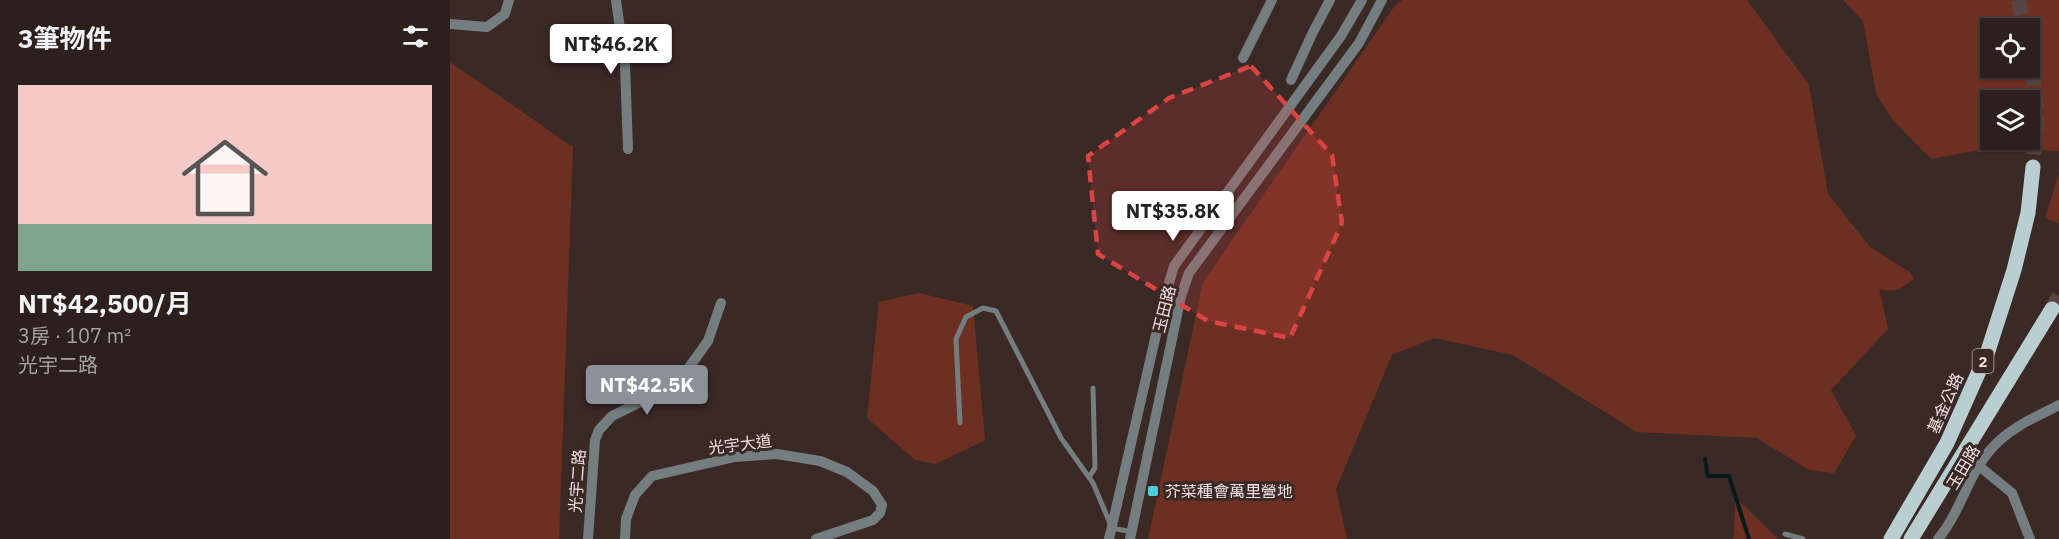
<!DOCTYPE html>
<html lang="zh-TW">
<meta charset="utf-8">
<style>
body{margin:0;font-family:"IBM Plex Sans","Noto Sans TC",sans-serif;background:#342725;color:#f1f3f6;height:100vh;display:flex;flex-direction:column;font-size:22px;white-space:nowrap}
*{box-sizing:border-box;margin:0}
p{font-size:20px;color:#a6a2a3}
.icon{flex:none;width:33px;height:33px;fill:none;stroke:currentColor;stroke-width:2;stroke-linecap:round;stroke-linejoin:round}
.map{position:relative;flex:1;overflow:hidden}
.drawer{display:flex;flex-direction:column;background:#2c1f1c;width:450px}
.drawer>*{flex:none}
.controls{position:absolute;left:1530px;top:18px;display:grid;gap:12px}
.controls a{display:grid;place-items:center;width:60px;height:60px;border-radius:0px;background:#2c1f1c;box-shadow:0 2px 4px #0004,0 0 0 2px #483d3b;font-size:30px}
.price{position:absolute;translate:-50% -51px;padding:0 14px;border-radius:6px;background:#fff;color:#222;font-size:20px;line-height:39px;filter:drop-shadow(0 2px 3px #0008)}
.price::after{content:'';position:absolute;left:50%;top:36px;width:18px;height:14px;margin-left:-9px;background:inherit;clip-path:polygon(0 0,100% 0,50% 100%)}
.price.current{background:#8c9099;color:#fff}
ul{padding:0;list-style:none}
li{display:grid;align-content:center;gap:12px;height:318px;padding:0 18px}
li span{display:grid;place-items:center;height:186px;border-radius:0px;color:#555}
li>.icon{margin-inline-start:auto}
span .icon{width:108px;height:108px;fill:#fffc;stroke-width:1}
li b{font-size:26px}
h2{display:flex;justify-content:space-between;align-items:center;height:72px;padding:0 18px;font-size:26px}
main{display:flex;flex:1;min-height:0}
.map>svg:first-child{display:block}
.green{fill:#6e2f23;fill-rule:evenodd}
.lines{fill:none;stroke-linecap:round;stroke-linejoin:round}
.stream{stroke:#09181b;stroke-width:4}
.primary-tunnel{stroke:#564542;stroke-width:15;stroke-dasharray:15 8;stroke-linecap:butt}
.lane{stroke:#747e80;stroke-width:5}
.street{stroke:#747e80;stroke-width:10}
.primary{stroke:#b8ced1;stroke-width:15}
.marked{fill:#da4443;fill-opacity:0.2;stroke:#da4443;stroke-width:4.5;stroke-dasharray:12 8;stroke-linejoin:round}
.poi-dot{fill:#53cadc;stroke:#3b2926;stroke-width:2}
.labels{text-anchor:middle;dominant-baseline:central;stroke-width:6;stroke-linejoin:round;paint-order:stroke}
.shield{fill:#3b2926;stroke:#b8aaa8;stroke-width:1.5}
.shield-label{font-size:15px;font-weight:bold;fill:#eee1df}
.street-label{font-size:16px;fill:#eee1df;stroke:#3b2926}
.poi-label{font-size:16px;fill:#eee1df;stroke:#3b2926;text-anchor:start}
</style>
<main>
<section class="drawer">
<h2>3筆物件<svg class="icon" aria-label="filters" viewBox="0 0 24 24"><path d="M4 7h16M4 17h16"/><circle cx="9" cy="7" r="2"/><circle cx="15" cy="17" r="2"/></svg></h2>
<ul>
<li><span style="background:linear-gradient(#f6c9c9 75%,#7fa58c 0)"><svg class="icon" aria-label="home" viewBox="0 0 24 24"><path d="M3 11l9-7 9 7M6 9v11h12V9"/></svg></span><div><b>NT$42,500/月</b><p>3房 · 107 m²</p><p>光宇二路</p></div></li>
</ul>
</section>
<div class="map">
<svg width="1609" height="539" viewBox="0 0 1609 539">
<rect width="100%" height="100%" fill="#3b2926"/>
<path class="green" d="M952 0H1297L1359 85 1378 194 1420 247 1460 272 1464 279C1450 289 1447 293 1429 289L1438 329 1381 390 1406 436 1384 473 1359 470 1307 438 1187 432 1063 355 984 338 942 355 886 489 897 539H698L753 282 944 7Z
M1393 0H1609V151L1540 148 1481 159 1442 119 1426 93 1413 21ZM1540 28H1580V68H1540ZM1540 100H1580V140H1540Z
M0 62 123 147 109 539H0Z
M1609 173V223L1595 218Z
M469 293 523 306 535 440 486 464 465 460 417 418 429 302Z
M1285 497 1328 539H1283L1284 537Z"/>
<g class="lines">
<path class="stream" d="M1255 459 1258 476H1279L1299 539"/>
<path class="primary-tunnel" d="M1568 0 1575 28
M1580 48 1587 113 1583 167
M1602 309 1609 296"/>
<path class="lane" d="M510 423 506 339 516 317 533 308 546 311 611 438 643 483 662 528 682 532
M639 477 645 468 643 388
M1335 534 1353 539"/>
<path class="street" d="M166 0 175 65 178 149
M0 24 37 27 55 14 59 0
M793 58 822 0
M841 80 863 32 880 0
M1529 466 1562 493 1580 539
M138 539 145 440 149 430 162 416 227 384 258 341 271 303
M175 539 176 519 185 495 202 476 285 457 327 454 370 461 397 472 423 491 432 505 430 513 423 520 366 539
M659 539 714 300 724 266 891 36 912 0
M680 539 731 296 739 273 909 43 932 0
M1488 539C1511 512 1518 473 1543 447 1561 427 1586 417 1609 405"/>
<path class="primary" d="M1441 539 1497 443 1538 351 1564 270 1578 213 1583 167
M1461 539 1602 309"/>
</g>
<path class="marked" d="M801 66 882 155 892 223 840 338 758 321 648 254 638 156 719 98Z"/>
<rect class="poi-dot" x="697" y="485" width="12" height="12" rx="3"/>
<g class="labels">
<rect class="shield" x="1522.5" y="349" width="21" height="24" rx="4.5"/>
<g class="shield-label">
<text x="1533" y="361">2</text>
</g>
<g class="street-label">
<text transform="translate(714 309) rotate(-76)">玉田路</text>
<text transform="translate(1495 403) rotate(-66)">基金公路</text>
<text transform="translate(290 444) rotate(-7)">光宇大道</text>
<text transform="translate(1513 467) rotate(-59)">玉田路</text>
<text transform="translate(127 481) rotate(-86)">光宇二路</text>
</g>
<g class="poi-label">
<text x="715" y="491">芥菜種會萬里營地</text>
</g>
</g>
</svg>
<div class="controls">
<a><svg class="icon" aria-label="locate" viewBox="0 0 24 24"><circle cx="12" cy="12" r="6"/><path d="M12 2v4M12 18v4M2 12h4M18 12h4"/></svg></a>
<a><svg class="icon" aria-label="layers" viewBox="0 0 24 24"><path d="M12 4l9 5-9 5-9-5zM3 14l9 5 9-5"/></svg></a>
</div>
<b class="price" style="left:161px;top:75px">NT$46.2K</b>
<b class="price" style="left:723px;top:242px">NT$35.8K</b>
<b class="price current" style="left:197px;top:416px">NT$42.5K</b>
</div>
</main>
